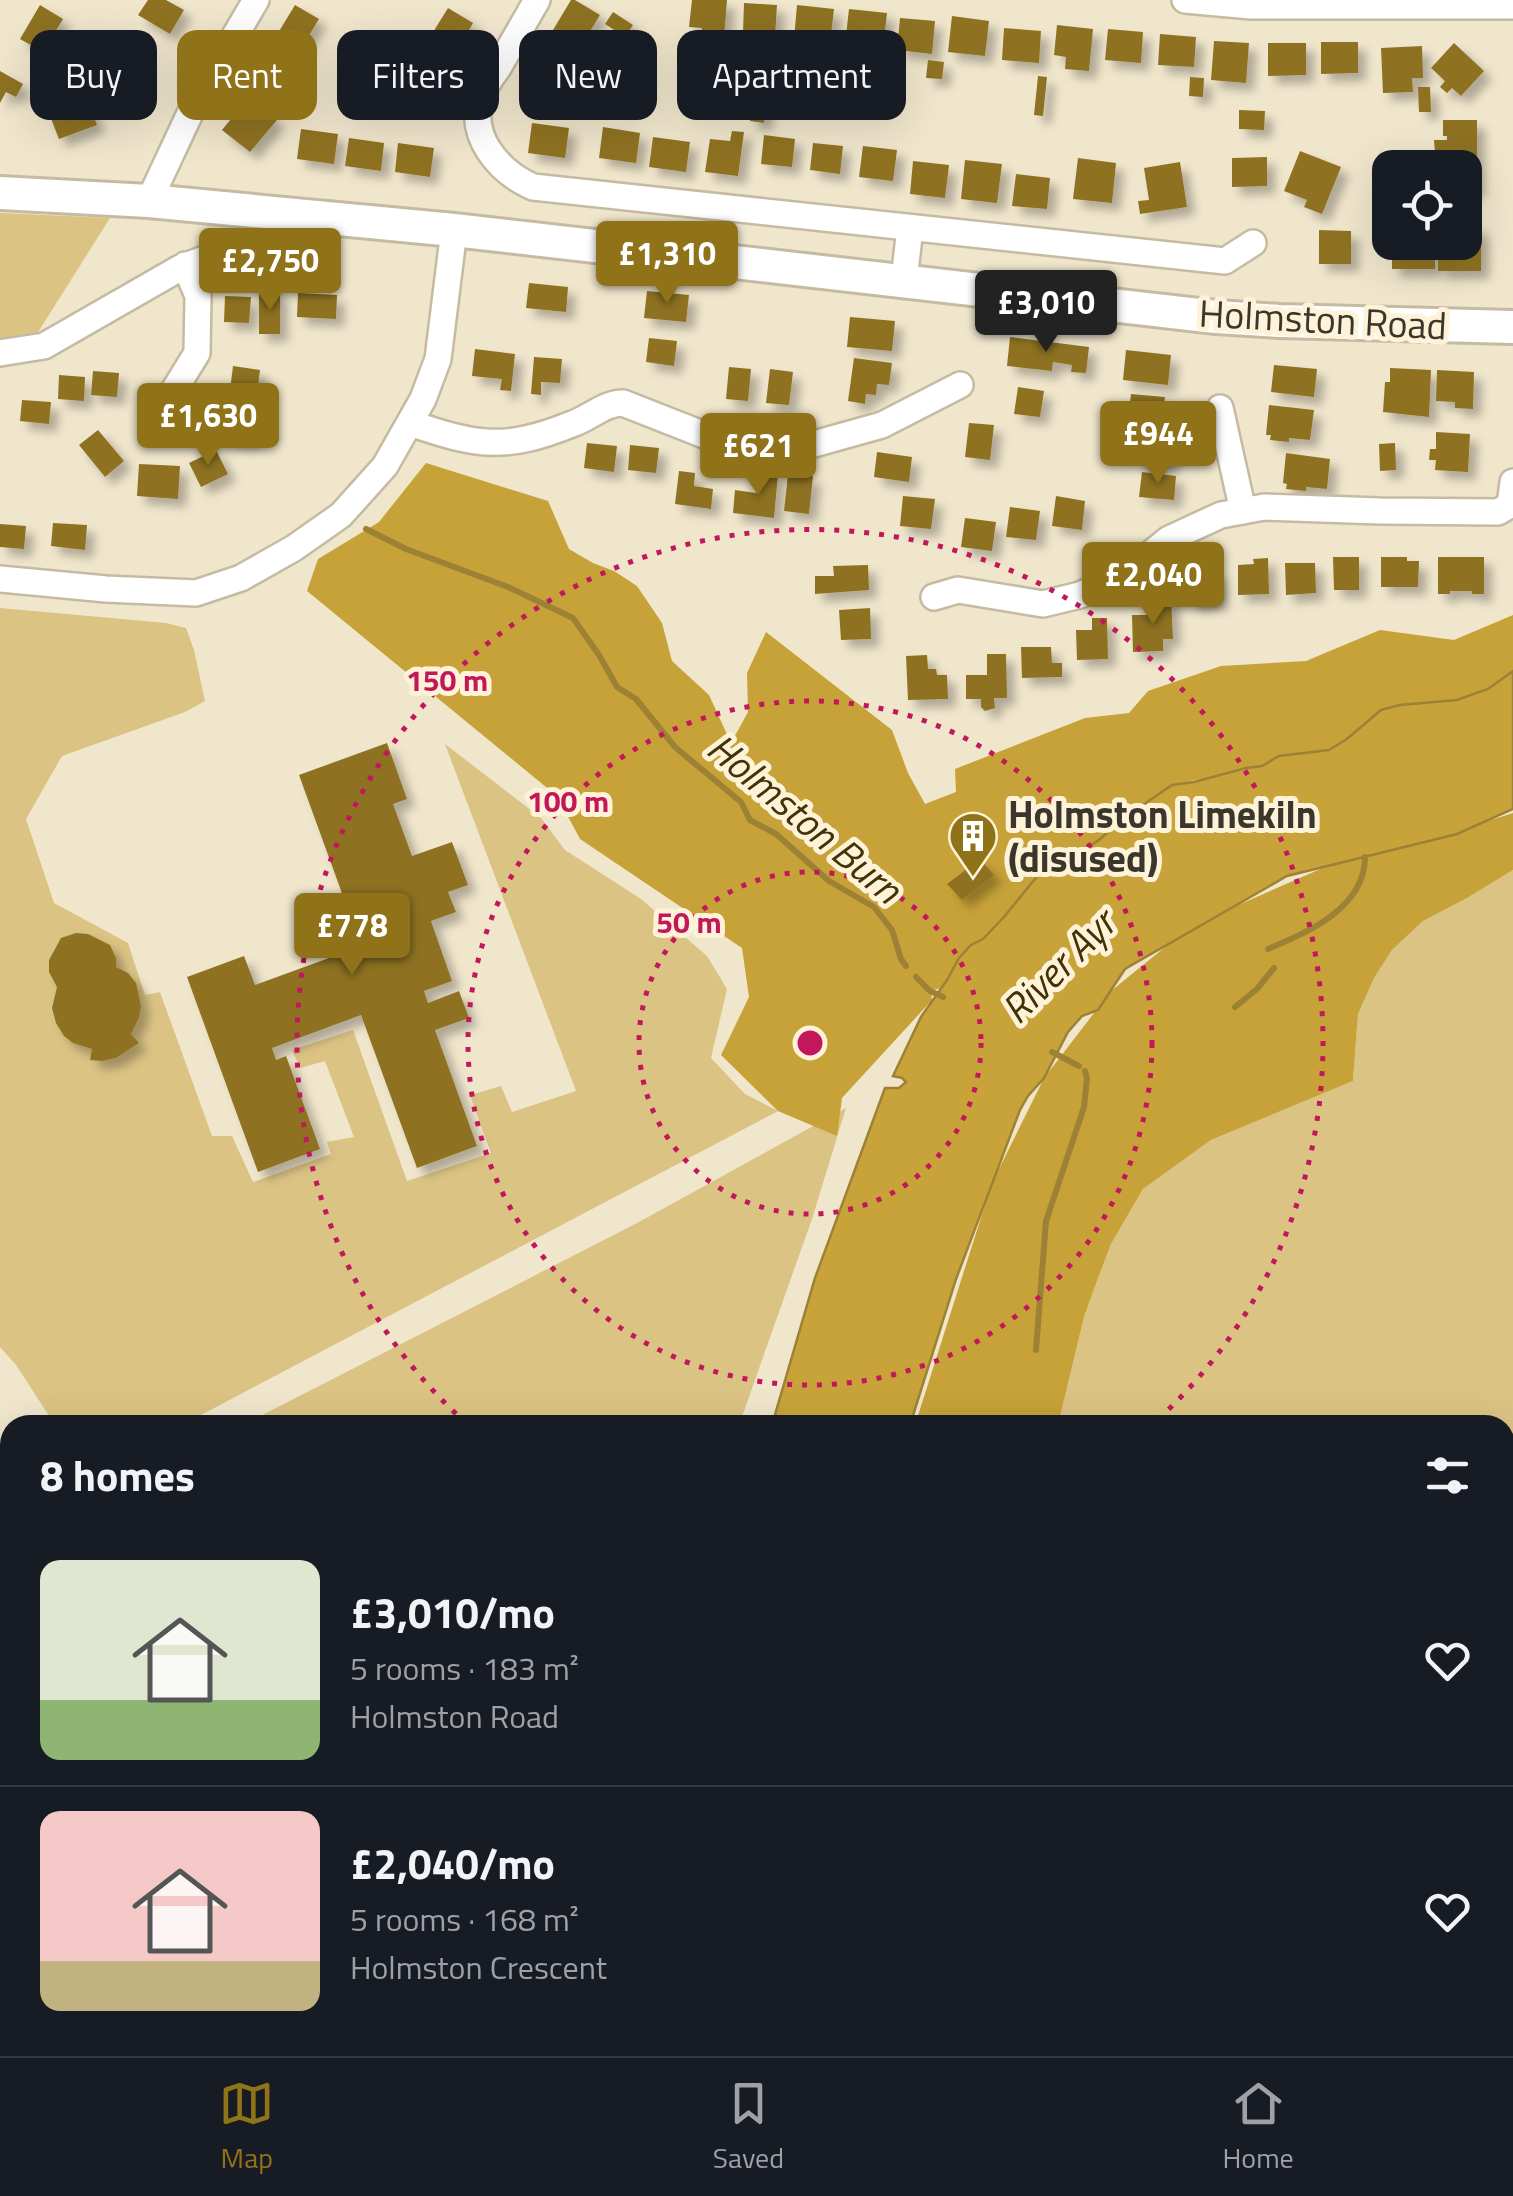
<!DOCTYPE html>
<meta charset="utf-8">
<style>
body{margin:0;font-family:"Titillium Web",sans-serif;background:#20242c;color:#f1f3f6;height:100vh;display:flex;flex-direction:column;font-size:38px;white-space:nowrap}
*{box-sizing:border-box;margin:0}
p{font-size:32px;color:#9ea1a6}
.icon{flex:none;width:55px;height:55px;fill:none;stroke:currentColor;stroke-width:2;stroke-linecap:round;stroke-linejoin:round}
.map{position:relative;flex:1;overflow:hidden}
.drawer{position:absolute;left:0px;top:1415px;width:1515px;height:642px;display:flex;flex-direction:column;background:#171b24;border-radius:30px 30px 0 0;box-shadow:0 10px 40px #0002}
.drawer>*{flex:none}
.guide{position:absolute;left:30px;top:30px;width:1000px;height:90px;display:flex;gap:20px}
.controls{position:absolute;left:1372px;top:150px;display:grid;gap:20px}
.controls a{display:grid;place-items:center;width:110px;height:110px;border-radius:20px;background:#171b24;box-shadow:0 10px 40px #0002;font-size:50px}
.price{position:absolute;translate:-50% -85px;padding:0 22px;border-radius:10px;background:#907318;color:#fff;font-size:32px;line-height:65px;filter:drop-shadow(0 2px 5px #0008)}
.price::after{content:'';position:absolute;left:50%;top:60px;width:30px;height:22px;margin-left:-15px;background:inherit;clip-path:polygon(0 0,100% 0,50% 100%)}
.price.selected{background:#222;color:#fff}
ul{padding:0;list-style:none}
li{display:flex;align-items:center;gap:30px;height:250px;padding:0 40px}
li+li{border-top:2px solid #363941}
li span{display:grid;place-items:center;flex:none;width:280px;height:200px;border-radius:20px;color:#555}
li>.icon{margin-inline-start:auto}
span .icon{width:120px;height:120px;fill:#fffc;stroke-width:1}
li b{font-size:42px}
h2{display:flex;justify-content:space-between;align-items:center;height:120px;padding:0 40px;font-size:42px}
.tag{padding:0 35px;border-radius:20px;background:#171b24;box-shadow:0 10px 40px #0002;font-size:35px;line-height:90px}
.tag.selected{background:#907318;color:#fff}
.menu{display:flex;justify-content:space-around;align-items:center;height:140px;border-top:2px solid #363941;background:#171b24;font-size:28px;color:#9ea1a6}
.menu a{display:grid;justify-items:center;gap:5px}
.menu .selected{color:#907318}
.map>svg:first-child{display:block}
.green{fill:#dbc384}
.forest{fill:#c7a239}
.water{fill:#c8a33a;stroke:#9d8236;stroke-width:2.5}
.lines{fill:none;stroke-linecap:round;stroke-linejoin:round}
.stream{stroke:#9d8236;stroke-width:6}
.building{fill:#8e7221;filter:url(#shadow)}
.minor-casing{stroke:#c5bba2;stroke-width:30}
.major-casing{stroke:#c5bba2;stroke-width:38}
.minor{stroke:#fff;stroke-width:25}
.major{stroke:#fff;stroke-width:32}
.ring{fill:none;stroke:#c2185b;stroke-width:5;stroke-dasharray:5 10}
.labels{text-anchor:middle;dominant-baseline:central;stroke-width:10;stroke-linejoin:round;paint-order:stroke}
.street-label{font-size:38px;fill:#3a362c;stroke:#fef3d9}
.poi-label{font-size:38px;font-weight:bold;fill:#3a362c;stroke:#fef3d9;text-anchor:start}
.water-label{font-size:40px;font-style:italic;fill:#423205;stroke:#fef3d9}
.centre{fill:#c2185b;stroke:#fef3d9;stroke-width:5}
.ring-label{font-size:30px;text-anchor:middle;font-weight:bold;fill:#c2185b;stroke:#fef3d9;stroke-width:10;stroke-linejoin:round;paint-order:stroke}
</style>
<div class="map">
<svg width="1513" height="2056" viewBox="0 0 1513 2056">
<defs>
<filter id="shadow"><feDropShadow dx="8" dy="8" stdDeviation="5" flood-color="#0004"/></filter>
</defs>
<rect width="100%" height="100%" fill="#f0e6cc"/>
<path class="green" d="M0 213 110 218 35 337 0 341Z
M0 608 166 623 186 628 194 650 205 701 185 712 62 756 26 819 54 903 128 943 145 995 160 992 212 1136H232L253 1182 331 1154 327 1142 354 1137 325 1061 300 1068 292 1050 353 1030 407 1181 491 1153 470 1095 501 1086 512 1112 576 1091 445 744 541 818 565 850 641 899 707 956 727 989 711 1058 745 1094 778 1111 182 1425H55L16 1365 0 1347Z
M1513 870V2056H933L927 2048H1505V1425H1058L1084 1317 1094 1289 1111 1244 1143 1189 1211 1140 1353 1081 1358 1014 1374 978 1392 950 1423 921 1467 898Z
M846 1108 812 1219 739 1425H243L639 1222Z"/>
<path class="forest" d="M426 463 548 501 569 549 593 563 614 571 637 586 662 623 672 661 709 695 731 743 748 712 747 673 766 632 892 730 908 773 925 804 956 792 955 769 1085 718 1129 713 1148 691 1221 666 1306 661 1380 630 1454 640 1513 615V671L1488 689 1457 700 1400 705 1329 750 1280 756 1262 766 1172 785 1124 818 1099 840 1069 860 1039 874 1026 892 941 988 931 991 932 1000 842 1098 837 1136 778 1111 721 1055 749 997 742 948 580 839 557 796 307 591 318 559 379 522Z
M1513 813V870L1467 898 1423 921 1392 950 1374 978 1358 1014 1353 1081 1211 1140 1143 1189 1111 1244 1094 1289 1084 1317 1058 1425H915L992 1183 1044 1078 1111 991 1170 943 1220 913 1325 867 1422 842Z
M766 2048H927L933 2056H763Z"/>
<path class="water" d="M1513 671V809L1457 834 1287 876 1125 969 1098 1010 1082 1016 1068 1032 1044 1078 1028 1096 1020 1110 956 1279 910 1425H772L815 1278 885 1088H899L906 1082 902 1078 893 1076 921 1017 947 980 959 958 971 945 983 939 1004 917 1039 874 1069 860 1099 840 1124 818 1172 785 1194 782 1246 768 1262 766 1279 756 1329 750 1347 739 1381 710 1400 705 1457 700 1488 689Z
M619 2048H764L762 2056H617Z"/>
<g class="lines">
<path class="stream" d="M366 529 406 549 508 587 573 618 599 655 617 687 636 699 675 747 741 802 750 820 776 834 829 881 874 907 892 930 901 959 906 966
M1268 949C1308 932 1365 908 1365 857
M916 977 930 991 943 997
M1235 1007 1257 989 1274 968
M1052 1052 1079 1066
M1036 1350 1046 1221 1084 1107 1087 1078 1085 1071"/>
</g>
<path class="building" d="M148 0H166L184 10 170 34 138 15Z
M571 0H575L600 15 581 46 553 30Z
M692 0H727L723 49 701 47 702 28 689 27Z
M744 3 777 5 775 36 743 33Z
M40 5 63 19 43 52 20 39Z
M295 5 319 19 302 47 278 33Z
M797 5 834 9 830 43 794 39Z
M448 8 473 23 456 52 430 37Z
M849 9 887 13 883 49 845 44Z
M613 12 633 25 625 37 605 24Z
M952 16 989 21 985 56 948 52Z
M900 18 935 21 932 54 897 50Z
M1057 25 1093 29 1089 71 1065 69 1066 57 1054 55Z
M1004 28 1041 31 1039 63 1002 60Z
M1108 29 1143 32 1141 63 1105 60Z
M1160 34 1196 37 1194 67 1158 65Z
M1214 41 1249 43 1246 83 1211 80Z
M111 42 133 55 126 66 104 53Z
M1321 42H1358V73L1321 74Z
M1268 43H1306V75L1268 76Z
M1454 43 1484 71 1461 96 1452 88 1447 93 1440 87 1445 81 1431 68Z
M1422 46 1423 78H1412L1413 92 1383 93 1381 48Z
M545 47 579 66 562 97 528 79Z
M415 48 439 63 422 91 398 76Z
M928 60 944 62 942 79 926 78Z
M112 62 141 79 129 100 100 82Z
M0 71 23 84 16 97 6 92 0 103Z
M1038 76 1047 77 1043 116 1034 115Z
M1190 77 1204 78 1203 97 1189 96Z
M1418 87H1430L1431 112H1419Z
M86 96 97 125 59 139 48 111Z
M249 97 277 120 250 152 222 130Z
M752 98 767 100 764 123 750 121Z
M1239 110 1265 111 1264 130 1239 129Z
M1443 120H1477V190H1465V168H1448L1447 152H1435L1434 140H1447V136H1443Z
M532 123 569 128 565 158 528 153Z
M603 127 640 133 636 163 599 158Z
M301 129 338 134 334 164 297 159Z
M732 131 744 132 738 176 705 172 710 139 730 141Z
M764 135 795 139 792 167 761 164Z
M653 137 690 142 686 172 649 167Z
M349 138 384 143 381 171 345 166Z
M398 143 434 148 430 177 395 172Z
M813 143 843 146 840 174 810 170Z
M863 146 897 150 893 181 859 177Z
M1300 151 1341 167 1322 214 1304 207 1307 200 1284 191Z
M1267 157V186L1232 187V158Z
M1078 158 1116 163 1112 203 1073 199Z
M965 160 1002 164 997 203 961 199Z
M913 161 949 165 945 198 910 194Z
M1180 162 1187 207 1140 214 1138 201 1149 200 1144 168Z
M1016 174 1050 178 1047 209 1012 206Z
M1469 225H1479V232H1481V271H1438V242H1465V232H1469Z
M1319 230 1351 231V264H1319Z
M1392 242H1435V269H1392Z
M529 283 568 287 566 312 526 308Z
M259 291H280V334H259Z
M647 291 689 295 686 322 644 318Z
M298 293 337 295 336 319 297 317Z
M225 296 251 297 249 323 224 322Z
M850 317 895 321 892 351 847 347Z
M1010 337 1089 347 1086 373 1071 372 1072 365 1053 362 1052 371 1007 366Z
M649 338 677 341 674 366 646 362Z
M475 349 515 354 511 391 500 390 502 379 472 376Z
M1126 350 1171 355 1168 385 1123 380Z
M534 357 562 359 560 383 541 382V395L531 394Z
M854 358 892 363 889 385 877 384 876 395 866 394 865 404 848 401Z
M1274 365 1317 369 1314 397 1271 392Z
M233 366 260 370 257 394 230 390Z
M729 367 751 369 748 401 726 399Z
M1390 368 1431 370 1429 417 1383 412 1385 382H1390Z
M770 369 793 372 789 405 766 403Z
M1437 370 1474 372 1473 409 1455 408V402L1436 401Z
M93 371 119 373 117 397 91 395Z
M59 375 85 377 84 401 58 399Z
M1018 387 1044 391 1040 417 1014 414Z
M1131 394 1165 397 1162 422 1128 419Z
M22 400 51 402 49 424 20 421Z
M228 402 255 406 250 441 222 437Z
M1269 405 1314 410 1310 440 1289 438V442L1270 440 1271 435H1266Z
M969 423 994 425 990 460 965 457Z
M98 430 124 461 105 477 79 445Z
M1436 432 1470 434 1468 472 1435 470 1436 460H1429L1430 449H1436Z
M1138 439 1174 443 1171 466 1136 463Z
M587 443 617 446 614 472 584 468Z
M1395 443 1396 470 1380 471 1379 444Z
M630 445 659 448 656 473 628 470Z
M216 450 228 474 201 487 189 463Z
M877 452 912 457 909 482 874 477Z
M1286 453 1330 459 1327 489 1306 487V491L1286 489 1287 484 1283 483Z
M139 464 180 466 178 499 137 496Z
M679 471 695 473 694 486 713 489 711 509 675 504Z
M758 471 778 474 774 518 733 513 735 490 756 493Z
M1142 472 1176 476 1174 500 1139 497Z
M788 474 813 476 809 514 784 511Z
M903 496 935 499 931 529 900 526Z
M1056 496 1085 501 1082 530 1052 526Z
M1010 507 1040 511 1036 540 1006 537Z
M965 518 996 522 992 551 961 547Z
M53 523 87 525 85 550 51 546Z
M0 524 26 526 24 549 0 547Z
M1333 557H1359V590H1334Z
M1381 557H1407V561H1419L1418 587H1381Z
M1438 557H1484V594H1472V591H1450V594H1438Z
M1268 558 1269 594 1238 595V565L1254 564 1253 559Z
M1285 563H1315L1316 593 1286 595Z
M868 565 869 590 815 594V576H834L833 566Z
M1219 571 1220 602 1190 603 1189 572Z
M1171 596 1173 639H1163V651L1133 652 1132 615H1153L1152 597Z
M870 608 871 639 841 640 839 610Z
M1092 618H1107L1108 659 1077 660 1076 630H1092Z
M1021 647H1051L1052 663H1062V677L1022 678Z
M987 654H1006L1007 698H994L995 708 985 711 981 707V699H966V675H987Z
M927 655 928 669H936L937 675H947L948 699 908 700 906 656Z
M387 743 407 799 393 804 412 856 452 842 468 885 448 892 456 912 431 921 452 981 424 991 428 1003 459 991 469 1018 435 1030 477 1146 417 1168 361 1015 272 1048 276 1060 286 1056 320 1149 258 1172 187 977 244 956 255 985 340 954 326 915 347 907 299 775Z
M980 859 994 875 962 900 947 884Z
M76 933 88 934 110 945 116 958V967L128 973 136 983 141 1006 139 1018 131 1034 139 1043 116 1058 102 1061 90 1060 92 1049 73 1043 64 1036 56 1023 52 1008 57 987 49 972V960L61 938Z
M6 1556 10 1562V1587L0 1595V1561Z
M10 1596V1624L5 1627 0 1621V1603Z
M0 1808 10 1812V1827L4 1844 0 1843Z
M0 1974 10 1978V1993L6 2004 0 2002Z"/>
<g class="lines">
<g class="minor-casing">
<path id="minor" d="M537 0C524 23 511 45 498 68 492 76 485 85 482 95 466 135 499 172 533 187L1225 261 1253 243
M1185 0 1251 6H1513
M149 201 193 107 256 0
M904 280 910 228
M0 353 44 346 180 268 207 258H303
M168 400 197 353 198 296 185 265
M1220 408 1243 511
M410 423C477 446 505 451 572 424 590 418 604 403 623 403L740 449 776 450 814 444 882 425 960 385
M0 579 106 589 196 593 241 578 294 548 341 515 385 466 423 399 438 359 454 230
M934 597 958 590 1043 604 1080 595 1128 572 1169 539 1221 515 1264 507 1380 511 1498 512 1510 505 1513 482
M0 1739 10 1744
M0 2031H10"/>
</g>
<g class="major-casing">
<path id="major" d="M0 193 149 201 454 230 1216 317 1280 321 1513 327"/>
</g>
<use href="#minor" class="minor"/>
<use href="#major" class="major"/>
</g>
<g class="ring">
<circle cx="810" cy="1043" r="171"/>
<circle cx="810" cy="1043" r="342"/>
<path d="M467 1424A513 513 0 1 1 1153 1424"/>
</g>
<defs>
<g id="building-pin" transform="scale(2.5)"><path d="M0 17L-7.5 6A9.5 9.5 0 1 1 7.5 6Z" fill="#907318" stroke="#fef3d9"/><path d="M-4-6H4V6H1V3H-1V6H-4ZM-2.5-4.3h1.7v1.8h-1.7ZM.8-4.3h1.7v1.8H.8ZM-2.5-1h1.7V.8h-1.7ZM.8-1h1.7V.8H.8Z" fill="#fff"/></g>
</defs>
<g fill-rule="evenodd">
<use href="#building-pin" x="973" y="836"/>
</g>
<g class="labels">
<g class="street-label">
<text transform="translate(1323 319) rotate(3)">Holmston Road</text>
</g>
<g class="poi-label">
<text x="1008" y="814">Holmston Limekiln<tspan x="1008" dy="44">(disused)</tspan></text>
</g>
<g class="water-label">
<text transform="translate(805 818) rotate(40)">Holmston Burn</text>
<text transform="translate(1058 966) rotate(-45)">River Ayr</text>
</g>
</g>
<circle cx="810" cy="1043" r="15" class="centre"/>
<g class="ring-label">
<text x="447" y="691">150 m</text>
<text x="568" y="812">100 m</text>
<text x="689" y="933">50 m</text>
</g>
</svg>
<div class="controls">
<a><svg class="icon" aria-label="locate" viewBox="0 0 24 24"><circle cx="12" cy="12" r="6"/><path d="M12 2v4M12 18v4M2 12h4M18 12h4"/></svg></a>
</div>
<b class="price" style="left:667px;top:306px">£1,310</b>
<b class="price" style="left:270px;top:313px">£2,750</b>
<b class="price selected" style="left:1046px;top:355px">£3,010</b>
<b class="price" style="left:208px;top:468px">£1,630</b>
<b class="price" style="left:1158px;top:486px">£944</b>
<b class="price" style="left:758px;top:498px">£621</b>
<b class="price" style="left:1153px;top:627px">£2,040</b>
<b class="price" style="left:352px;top:978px">£778</b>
<div class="guide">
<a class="tag">Buy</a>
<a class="tag selected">Rent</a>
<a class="tag">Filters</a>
<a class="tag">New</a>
<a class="tag">Apartment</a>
</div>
<section class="drawer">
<h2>8 homes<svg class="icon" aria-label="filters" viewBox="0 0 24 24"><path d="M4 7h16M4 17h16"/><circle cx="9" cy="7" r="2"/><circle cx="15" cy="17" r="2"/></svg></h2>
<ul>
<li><span style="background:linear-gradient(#dfe7d0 70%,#8fb573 0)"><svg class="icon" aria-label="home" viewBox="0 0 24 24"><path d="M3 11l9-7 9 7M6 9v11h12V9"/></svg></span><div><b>£3,010/mo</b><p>5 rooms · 183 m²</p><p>Holmston Road</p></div><svg class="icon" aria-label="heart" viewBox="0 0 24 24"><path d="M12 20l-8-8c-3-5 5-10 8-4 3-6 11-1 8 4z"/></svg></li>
<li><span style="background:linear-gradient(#f6c9c9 75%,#c2b280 0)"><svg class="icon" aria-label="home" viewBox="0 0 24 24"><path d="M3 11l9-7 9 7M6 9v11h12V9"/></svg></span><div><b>£2,040/mo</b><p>5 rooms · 168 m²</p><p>Holmston Crescent</p></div><svg class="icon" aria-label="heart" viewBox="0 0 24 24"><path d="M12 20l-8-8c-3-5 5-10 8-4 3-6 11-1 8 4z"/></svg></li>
</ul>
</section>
</div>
<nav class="menu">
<a class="selected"><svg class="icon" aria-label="map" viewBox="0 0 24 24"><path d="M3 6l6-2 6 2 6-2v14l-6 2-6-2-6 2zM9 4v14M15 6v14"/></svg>Map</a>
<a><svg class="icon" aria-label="saved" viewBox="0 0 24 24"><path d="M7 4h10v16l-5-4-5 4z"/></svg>Saved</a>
<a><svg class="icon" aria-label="home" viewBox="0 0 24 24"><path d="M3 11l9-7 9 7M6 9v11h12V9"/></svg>Home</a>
</nav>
